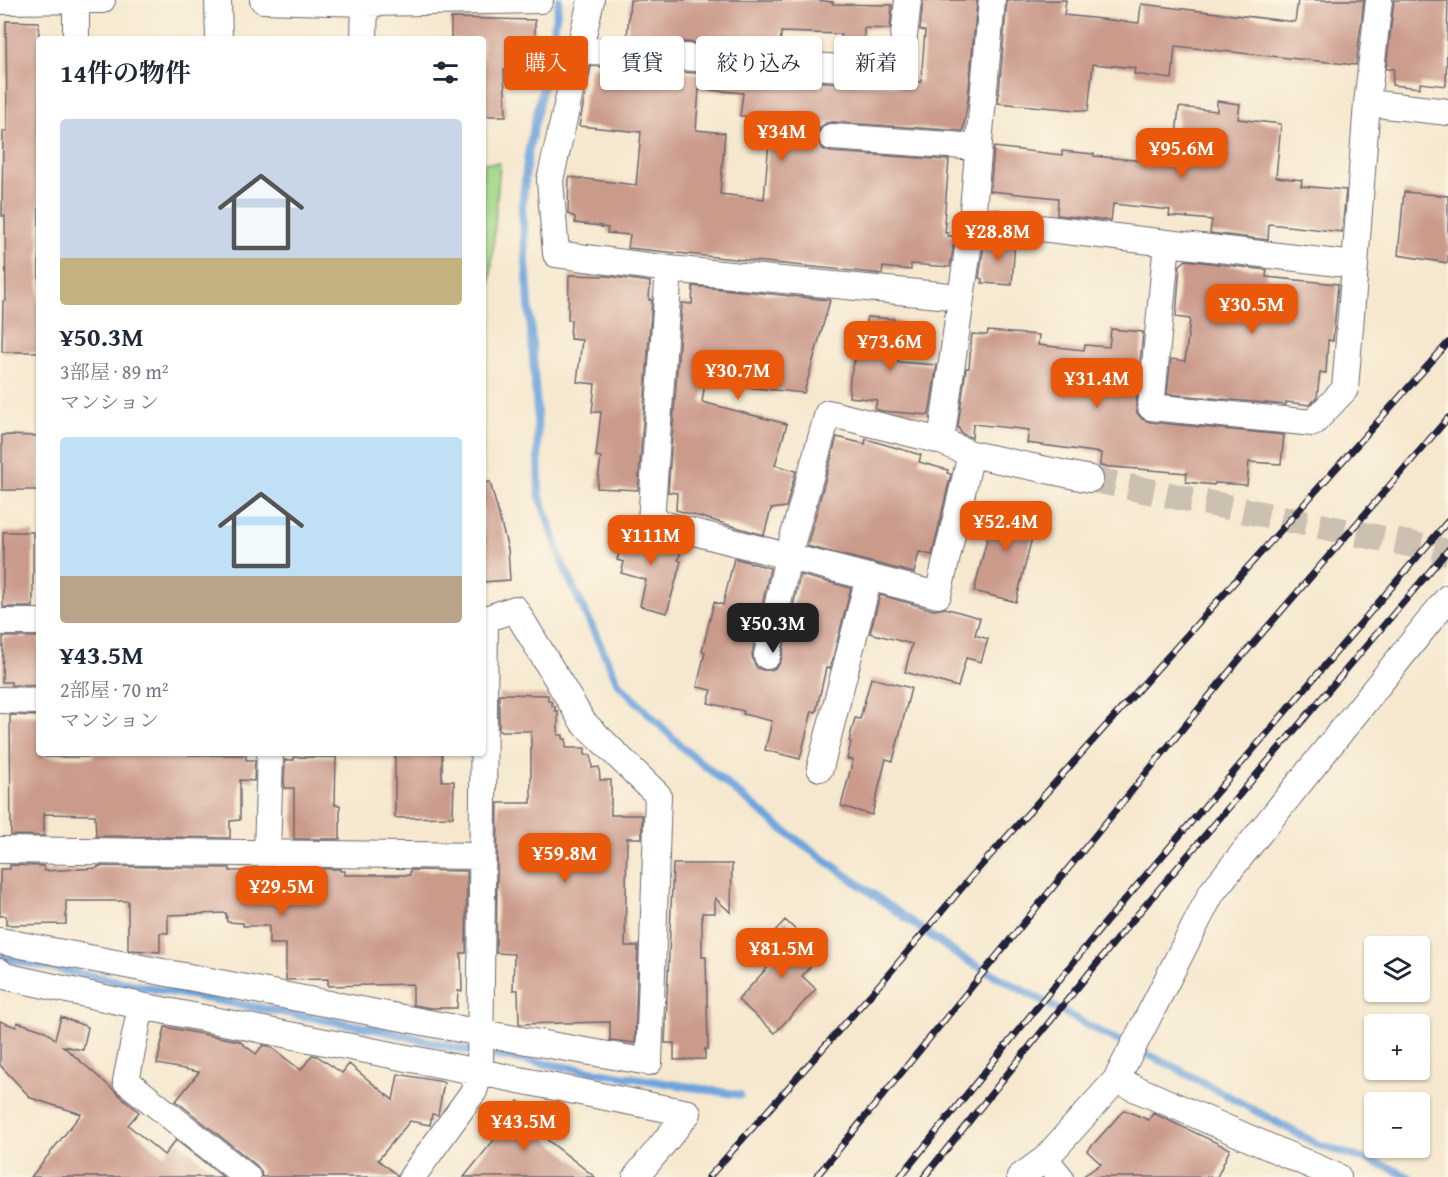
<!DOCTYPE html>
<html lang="ja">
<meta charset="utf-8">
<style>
body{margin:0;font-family:"Gentium Book Plus","Noto Serif JP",serif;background:#f2f2f3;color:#1f2937;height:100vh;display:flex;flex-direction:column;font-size:22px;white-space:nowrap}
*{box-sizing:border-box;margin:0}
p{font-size:20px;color:#747a83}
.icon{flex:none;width:33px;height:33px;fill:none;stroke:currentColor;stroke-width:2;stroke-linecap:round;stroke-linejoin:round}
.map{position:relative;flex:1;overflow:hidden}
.sheet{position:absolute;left:36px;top:36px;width:450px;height:720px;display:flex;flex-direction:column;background:#fff;border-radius:6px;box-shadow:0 2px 4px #0004}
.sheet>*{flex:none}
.top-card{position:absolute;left:504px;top:36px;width:570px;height:54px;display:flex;gap:12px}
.tools{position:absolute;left:1364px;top:936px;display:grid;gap:12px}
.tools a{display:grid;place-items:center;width:66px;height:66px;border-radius:6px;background:#fff;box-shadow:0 2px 4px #0004;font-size:30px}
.price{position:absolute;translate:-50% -51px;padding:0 14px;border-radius:12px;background:#ea580c;color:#fff;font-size:20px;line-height:39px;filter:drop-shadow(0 2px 3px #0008)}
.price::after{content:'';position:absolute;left:50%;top:36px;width:18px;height:14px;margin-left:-9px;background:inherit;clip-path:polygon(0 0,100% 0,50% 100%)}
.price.active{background:#222;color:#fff}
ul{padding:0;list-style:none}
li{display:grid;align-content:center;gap:12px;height:318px;padding:0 24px}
li span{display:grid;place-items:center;height:186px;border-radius:6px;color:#555}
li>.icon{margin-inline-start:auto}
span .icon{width:108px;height:108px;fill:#fffc;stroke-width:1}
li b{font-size:26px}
h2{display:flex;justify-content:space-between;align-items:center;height:72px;padding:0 24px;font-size:26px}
.chip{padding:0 21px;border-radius:6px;background:#fff;box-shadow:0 2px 4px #0004;font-size:21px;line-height:54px}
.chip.active{background:#ea580c;color:#fff}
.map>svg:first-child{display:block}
.green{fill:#a1d889;stroke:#627d62;stroke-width:1.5}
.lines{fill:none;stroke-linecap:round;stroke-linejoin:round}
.stream{stroke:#6ea4dc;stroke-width:8}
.building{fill:#ca9a8b;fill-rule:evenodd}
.street-tunnel{stroke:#ccc0b1;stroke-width:26;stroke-dasharray:26 13;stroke-linecap:butt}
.street-casing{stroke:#6c676f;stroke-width:28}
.street{stroke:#fff;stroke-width:26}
.rail-casing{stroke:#22223b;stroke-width:7}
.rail{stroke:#fcf5e5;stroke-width:4.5;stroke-dasharray:14;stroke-linecap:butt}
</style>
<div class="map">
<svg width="1448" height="1177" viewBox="0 0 1448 1177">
<rect width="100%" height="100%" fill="#fcf5e5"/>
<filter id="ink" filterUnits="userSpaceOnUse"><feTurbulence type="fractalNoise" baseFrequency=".0167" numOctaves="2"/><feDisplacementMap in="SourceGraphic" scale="12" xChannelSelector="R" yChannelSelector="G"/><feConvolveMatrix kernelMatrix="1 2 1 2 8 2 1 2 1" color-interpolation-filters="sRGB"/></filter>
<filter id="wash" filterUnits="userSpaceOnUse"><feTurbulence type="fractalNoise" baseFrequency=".008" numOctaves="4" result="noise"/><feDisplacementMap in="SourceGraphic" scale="24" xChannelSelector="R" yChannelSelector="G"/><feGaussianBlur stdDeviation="1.35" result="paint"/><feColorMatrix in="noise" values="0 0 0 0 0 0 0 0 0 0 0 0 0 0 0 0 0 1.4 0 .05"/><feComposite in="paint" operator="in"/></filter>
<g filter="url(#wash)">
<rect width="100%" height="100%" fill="#f6e8cf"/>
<path class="green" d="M483 163H500L489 298H483Z"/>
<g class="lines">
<path class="stream" d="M559 0 550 53 528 153 522 208 537 412 539 493 563 565 618 683 683 748 782 829 959 956 1106 1035 1172 1066 1319 1145 1388 1167 1409 1177
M0 957 155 989 376 1029 469 1051
M491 1055 740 1095"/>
</g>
<g id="blocks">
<path class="building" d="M630 0H814L833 2V4L892 5 890 29 864 28V54L840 53 841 34 781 32 780 49 627 38Z
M923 0H977L968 100 963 131 833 122 826 123 820 128 817 137 819 144 823 149 831 152 949 160 944 223H946L945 233H948V236H955L950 267 911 264V270L883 267 882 274 628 248 630 235 607 233 608 228 601 227V226L575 223V217L568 214 569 177 636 185 641 132 579 126 591 66 899 87 906 86 912 81 921 82 925 31 920 30ZM699 89 743 93 740 116 771 118 764 199 720 194 725 133 696 130Z
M1007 0H1066L1064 15 1139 23 1141 4 1295 22 1298 0H1364L1356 65 1175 46 1172 79 1134 74 1135 68 1093 64 1088 111 998 103Z
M1394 0H1448L1446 86 1420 83V88L1392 85 1394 69H1386Z
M451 18 535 20V39H520V48H509L508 70H504L506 116H483V39H451Z
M6 21 39 22V352H2L3 301H6L5 216H2L3 131H7Z
M1217 101 1240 104 1238 119 1281 124 1276 177 1302 180 1301 186 1346 190 1342 232 1269 224 1268 240 1210 233 1212 220 1169 216 1170 210 1113 204 1111 221 1057 215 1058 198 990 191 994 147 1062 155V151L1094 154V156L1173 164 1179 107 1217 111Z
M1404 192 1448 196V263L1398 255Z
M985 238 1015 240 1012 285 982 283V279L979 278Z
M1186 260 1267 270 1266 277 1338 284 1333 341 1328 340 1326 373 1320 372 1317 397 1310 405 1286 402V405L1167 394 1171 359 1185 361 1190 319 1176 317 1180 265Z
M569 275 607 276 650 282 649 300H652L638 490 597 488 601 457 596 456 601 412H592L595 384 577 382 582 340 570 339 571 320H568Z
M693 286 830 300 804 393 705 383 702 402 787 424 775 465 796 471 786 507 771 509 764 535 676 510 677 493 668 492 682 303 692 304Z
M867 317 894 319V321L902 322 898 362 937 365 929 415 882 411 875 409 877 400 849 397 850 377Z
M1111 329 1143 332 1136 406 1137 413 1142 419 1150 422 1284 435 1281 464 1249 462 1247 485 1215 483 1214 485 1186 482 1187 473 1100 466 1101 453 1027 443 1029 430 973 424 972 438 962 434 958 427 966 368H969L972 334 987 335 988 331 1039 335 1038 345 1084 350 1085 345 1109 347Z
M2 435 39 436V490H2Z
M837 437 865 444 866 439 921 455 919 462 948 470 947 473 951 474 932 555 919 552 914 573 807 546Z
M490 482 508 549 510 580 483 582V483Z
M996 503 1038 513 1016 602 974 591Z
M627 526 639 529 647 536 683 545 678 560 681 561 667 613 640 606 646 580 621 573 624 562 617 560Z
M3 532H33V607H3Z
M734 558 770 568 752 654 753 661 757 668 763 670H772L778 666 781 660 800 575 851 588 830 669 826 668 816 712 812 711 800 759 765 750 772 721 743 714 744 711 708 703 712 690 697 687 705 652 702 651 714 602 723 605Z
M880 595 934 610 945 608 980 618 975 635 988 639 981 662 966 658 958 687 905 672 912 644 870 633Z
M3 637H39V686L11 685V682H2Z
M871 678 911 688 893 761 886 759 872 815 841 806 853 760 847 759 851 742 849 741 855 718 860 719Z
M499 694 548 695V701L552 702V706H555V711H558V735H563V739H566V748H585V755H591L592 768 599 767 600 780H611V815H642V838H627L625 946H638L635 1043 610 1040V1022L519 1024 518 990H513L514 954 496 953 498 803H531V731H499Z
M10 715 39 716V753H45V757H93V753H189V755H246V760H255L254 781 240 780V820L230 821V838L96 836 95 815 44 814V836L11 835Z
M395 753H442V781H454L453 817 395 818Z
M294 757H336L335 805H340V839H294V788H285L284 782 285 760H294Z
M673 864H732L731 913 715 898V913H702V957H706L708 1049H705V1059L674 1060V1043H665Z
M10 865 44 866V871L98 868V866L230 868V871H283V869H340V871H345V875H410V870L467 871 466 953H461L462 991H458L457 1008H431L413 1005V984L328 986V979L286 980V944H269V926H243V923L227 922 226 913 168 915V933H160V952L128 950V901H66V924L6 925V916H0V869H10Z
M785 920 822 954 802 976 816 989 775 1033 738 1000 778 956 764 943Z
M61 1017 88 1027 83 1050 63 1046 139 1112 128 1125 164 1155 176 1140 223 1177H31L81 1114 31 1098 0 1065V1021L16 1027 17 1022 45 1031 55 1039Z
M165 1027 239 1041 256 1054 263 1045 269 1046 301 1070 312 1055 317 1056 342 1073 349 1064 393 1100 398 1074 444 1082 438 1115 432 1114 430 1125 410 1121 378 1160 397 1175V1177H262L261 1171 256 1165 176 1101 199 1072 157 1064Z
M518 1101 543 1121 536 1131 595 1177H464L494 1140 490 1137Z
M1124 1110 1149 1120 1153 1113 1230 1149 1217 1177H1082L1101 1164 1087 1151Z"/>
</g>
</g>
<g filter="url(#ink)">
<use href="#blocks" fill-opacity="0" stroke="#6c676f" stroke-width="1.5"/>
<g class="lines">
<path class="street-tunnel" d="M1090 479 1448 552"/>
<g class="street-casing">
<path id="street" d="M218 0 219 39
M263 0 365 3 540 0
M591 0 550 180 556 254 669 269 960 297
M0 1 102 0
M76 39V0
M364 39 365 0
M580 50 900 72 908 0
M1367 103 1448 112
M832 137 978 147
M972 220 1355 265 1367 103 1379 0
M1167 243 1151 407 1313 423 1345 389 1355 265
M669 269 651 521 938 595 971 454 941 441 972 220 992 0
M971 454 1090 479
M0 622H39
M767 656 788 556 828 413 941 441
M0 700 39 701
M820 768 869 577
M0 850 482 856
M267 853 270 753
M0 941 481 1033 649 1062 658 795 583 722 515 609 485 619
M0 972 4 976 141 1006 688 1113 636 1177
M141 1006 126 1081 247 1177
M1116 1080 1212 892 1448 598
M1045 1159 1060 1177
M412 1177 474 1091 480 1071 485 619H483
M1020 1177 1045 1159 1116 1080 1338 1177"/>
</g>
<use href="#street" class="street"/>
<g class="rail-casing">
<path id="rail" d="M709 1177 887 976 971 877 1448 343
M816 1177 1238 661 1448 418
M900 1177 1105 923 1448 521
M924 1177 1120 935 1448 550"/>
</g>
<use href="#rail" class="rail"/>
</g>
</g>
</svg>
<div class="tools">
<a><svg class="icon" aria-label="layers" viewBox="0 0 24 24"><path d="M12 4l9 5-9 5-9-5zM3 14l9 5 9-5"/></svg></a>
<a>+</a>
<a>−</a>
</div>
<b class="price" style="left:782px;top:162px">¥34M</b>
<b class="price" style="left:1182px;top:179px">¥95.6M</b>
<b class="price" style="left:998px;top:262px">¥28.8M</b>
<b class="price" style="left:1252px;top:335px">¥30.5M</b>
<b class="price" style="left:890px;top:372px">¥73.6M</b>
<b class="price" style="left:738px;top:401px">¥30.7M</b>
<b class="price" style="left:1097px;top:409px">¥31.4M</b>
<b class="price" style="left:1006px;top:552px">¥52.4M</b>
<b class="price" style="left:651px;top:566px">¥111M</b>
<b class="price active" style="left:773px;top:654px">¥50.3M</b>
<b class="price" style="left:565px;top:884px">¥59.8M</b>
<b class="price" style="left:282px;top:917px">¥29.5M</b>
<b class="price" style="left:782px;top:979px">¥81.5M</b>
<b class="price" style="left:524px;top:1152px">¥43.5M</b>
<div class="top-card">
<a class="chip active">購入</a>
<a class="chip">賃貸</a>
<a class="chip">絞り込み</a>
<a class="chip">新着</a>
</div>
<section class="sheet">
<h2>14件の物件<svg class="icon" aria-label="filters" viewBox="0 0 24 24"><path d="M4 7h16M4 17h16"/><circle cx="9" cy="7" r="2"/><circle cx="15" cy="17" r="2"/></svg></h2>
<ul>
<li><span style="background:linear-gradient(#c9d6e8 75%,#c2b280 0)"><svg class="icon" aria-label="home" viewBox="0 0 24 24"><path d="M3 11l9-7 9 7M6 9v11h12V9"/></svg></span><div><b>¥50.3M</b><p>3部屋 · 89 m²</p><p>マンション</p></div></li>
<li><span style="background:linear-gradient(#bfe0f5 75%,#b9a48a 0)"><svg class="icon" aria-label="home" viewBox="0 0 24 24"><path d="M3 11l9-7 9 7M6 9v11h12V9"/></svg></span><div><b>¥43.5M</b><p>2部屋 · 70 m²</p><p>マンション</p></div></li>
</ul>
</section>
</div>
